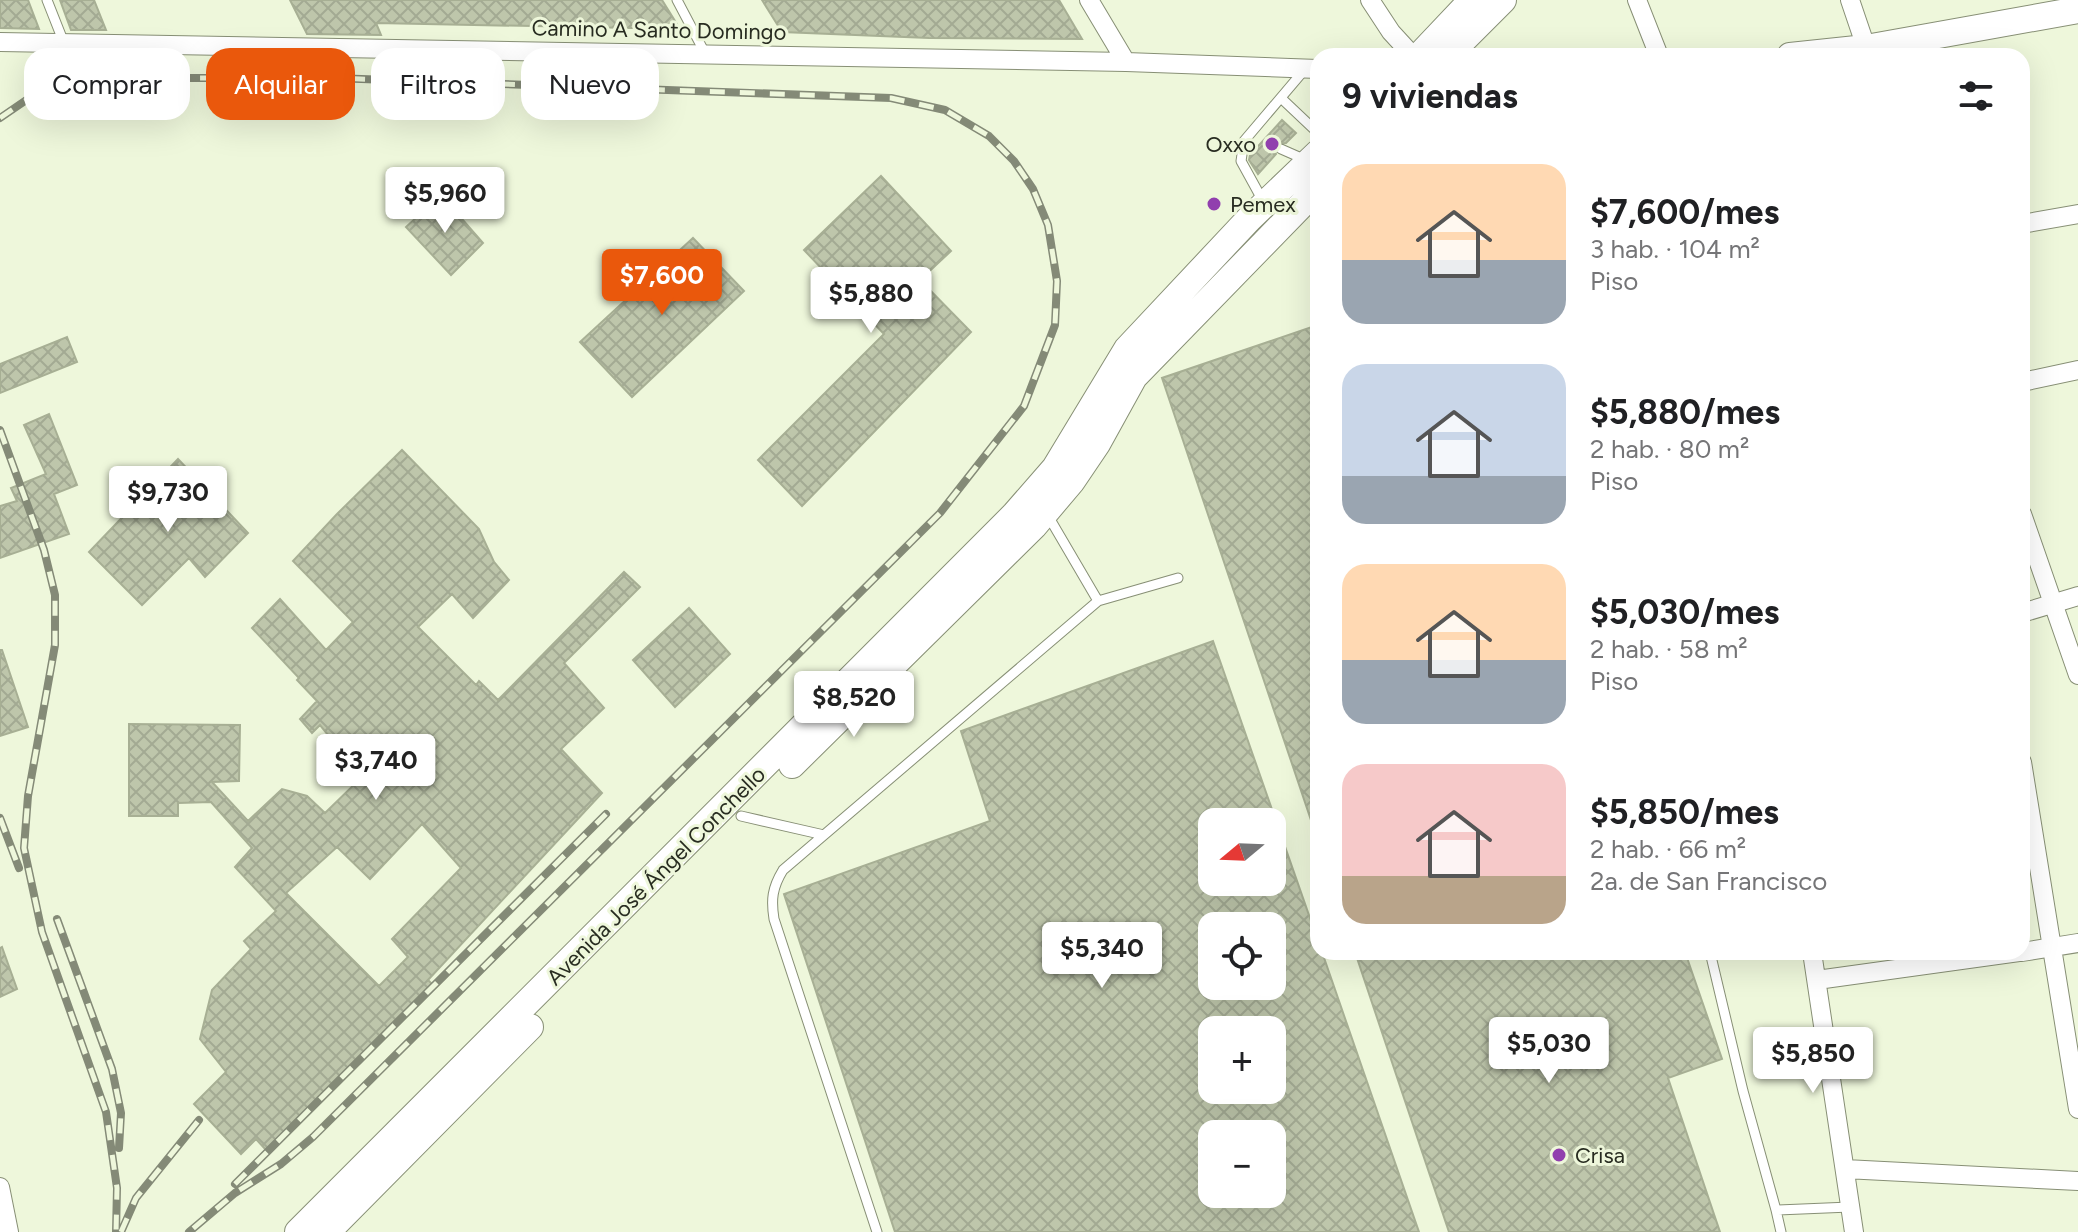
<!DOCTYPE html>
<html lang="es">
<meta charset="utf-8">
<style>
body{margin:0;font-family:Figtree,sans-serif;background:#f6f6f6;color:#202124;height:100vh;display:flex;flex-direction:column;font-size:30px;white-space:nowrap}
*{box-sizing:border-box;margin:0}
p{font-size:26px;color:#757577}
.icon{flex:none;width:44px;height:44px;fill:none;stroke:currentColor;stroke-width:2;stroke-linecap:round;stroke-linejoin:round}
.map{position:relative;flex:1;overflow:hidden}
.panel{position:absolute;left:1310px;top:48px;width:720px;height:912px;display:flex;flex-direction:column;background:#fff;border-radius:24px;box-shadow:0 8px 32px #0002}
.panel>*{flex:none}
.top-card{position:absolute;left:24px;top:48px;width:760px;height:72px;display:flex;gap:16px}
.needle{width:52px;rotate:251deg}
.tools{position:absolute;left:1198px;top:808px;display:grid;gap:16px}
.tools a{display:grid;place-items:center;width:88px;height:88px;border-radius:16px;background:#fff;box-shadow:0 8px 32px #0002;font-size:40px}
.price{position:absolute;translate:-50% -68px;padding:0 18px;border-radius:8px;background:#fff;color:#222;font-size:26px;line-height:52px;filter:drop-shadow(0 2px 4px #0008)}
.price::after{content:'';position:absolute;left:50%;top:48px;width:24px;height:18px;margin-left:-12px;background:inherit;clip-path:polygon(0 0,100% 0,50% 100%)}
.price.on{background:#ea580c;color:#fff}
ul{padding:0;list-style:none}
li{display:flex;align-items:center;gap:24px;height:200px;padding:0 32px}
li span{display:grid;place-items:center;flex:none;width:224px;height:160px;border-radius:24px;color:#555}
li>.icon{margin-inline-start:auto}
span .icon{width:96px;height:96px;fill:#fffc;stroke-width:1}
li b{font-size:34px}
h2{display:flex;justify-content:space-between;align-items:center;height:96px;padding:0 32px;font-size:34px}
.chip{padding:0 28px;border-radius:24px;background:#fff;box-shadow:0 8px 32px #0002;font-size:28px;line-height:72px}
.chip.on{background:#ea580c;color:#fff}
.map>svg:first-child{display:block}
.building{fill:url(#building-cross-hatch);stroke:#a7af94;stroke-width:2;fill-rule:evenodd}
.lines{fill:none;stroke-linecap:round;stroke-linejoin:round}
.lane-casing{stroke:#878f75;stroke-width:11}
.street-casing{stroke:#878f75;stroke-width:20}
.secondary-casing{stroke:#878f75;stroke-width:28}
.lane{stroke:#fff;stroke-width:9}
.street{stroke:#fff;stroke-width:18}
.secondary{stroke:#fff;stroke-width:26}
.rail-casing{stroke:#848a77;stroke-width:8}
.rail{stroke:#eef7db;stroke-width:5;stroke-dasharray:15;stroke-linecap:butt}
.poi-dot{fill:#913fae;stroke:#eef7db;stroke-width:3}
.labels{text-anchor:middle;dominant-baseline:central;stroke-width:6;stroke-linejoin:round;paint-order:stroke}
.street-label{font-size:22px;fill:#282c21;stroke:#eef7db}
.poi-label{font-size:22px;fill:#282c21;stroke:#eef7db;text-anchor:start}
</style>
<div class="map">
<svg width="2078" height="1232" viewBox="0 0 2078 1232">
<defs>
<pattern id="building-cross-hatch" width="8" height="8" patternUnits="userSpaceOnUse" patternTransform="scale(2)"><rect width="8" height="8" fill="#bec6ab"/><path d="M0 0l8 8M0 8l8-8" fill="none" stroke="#a3aa93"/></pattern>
</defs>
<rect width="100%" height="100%" fill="#eef7db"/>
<path class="building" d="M0 0H28L39 29 0 28Z
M60 0H94L106 30H71Z
M290 0H662L680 29 376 23 381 35 307 34Z
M762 0H1059L1082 39 929 38 782 32Z
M1282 120 1296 133 1286 143 1276 144 1274 149 1276 154 1258 174 1249 160 1250 155Z
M881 176 951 251 920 280 971 332 802 506 758 460 884 334 804 250Z
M441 195 483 243 451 275 406 227Z
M693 238 744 291 632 397 580 342Z
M1318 325V835H1316L1162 378Z
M67 337 77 362 0 393V364Z
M49 414 77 485 54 494 69 534 0 558V506L17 501 11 488 46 474 24 425Z
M402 450 479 529 494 562 509 580 473 618 452 594 418 627 476 685 479 681 498 700 624 572 640 587 564 663 604 708 561 749 602 793 428 980 434 986 266 1150 256 1139 241 1154 194 1104 226 1072 200 1039 212 990 251 949 244 941 276 911 235 867 252 848 211 802 178 803V816H129V724L240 725 239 781 212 782 248 821 282 789 307 796 325 813 362 777 320 725 312 733 300 719 317 701 297 680 299 678 252 628 280 599 326 650 353 622 293 561 337 514ZM422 824 461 868 392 939 408 957 379 986 286 893 337 847 370 879Z
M178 459 248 533 205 577 189 558 142 605 89 552Z
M689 608 730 654 675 707 633 660Z
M1213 641 1318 941V952H1322L1419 1232H895L784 894 990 821 961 731ZM1212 822H1272V882H1212ZM1212 926H1272V986H1212ZM1212 1030H1272V1090H1212ZM1212 1134H1272V1194H1212Z
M0 650H2L28 727 0 736Z
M2 947 17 989 0 997V948Z
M1355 952H1685L1722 1059 1668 1078 1720 1232H1449Z"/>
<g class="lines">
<g class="lane-casing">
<path id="lane" d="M47 0 64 43
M677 0 706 55
M1281 98 1318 133
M1281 149 1306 160
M1263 201 1241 161 1244 141 1306 68
M1047 514 1098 601
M741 816 824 835
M1710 952 1743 1091 1776 1210 1850 1207
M1776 1210 1781 1232
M877 1232 774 919C771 900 772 888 783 870L1098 601 1178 578"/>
</g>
<g class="street-casing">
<path id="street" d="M1089 0 1126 62
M1370 0 1391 32 1413 56
M1637 0 1659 56
M1850 0 1869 56
M0 42 1126 62 1318 69
M2022 224 2078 214
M2022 382 2078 370
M2022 514 2078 675
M2022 613 2078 596
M2022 762 2078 1109
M1812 952 1854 1232
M2022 952 2078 943
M1817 980 2019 952
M1845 1169 2078 1181
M0 1187 9 1232"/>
</g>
<g class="secondary-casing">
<path id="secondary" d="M1419 56 1472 0
M1447 56 1503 0
M1790 56 1866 48 2078 10
M792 765 1034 526 1072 481 1097 444 1134 377 1318 188
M298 1232 1014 515 1055 468 1127 349 1249 219 1318 153
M327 1232 530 1027"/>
</g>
<use href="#lane" class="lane"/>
<use href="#street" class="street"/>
<use href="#secondary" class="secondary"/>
<g class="rail-casing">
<path id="rail" d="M0 118 38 92 89 78H333L891 98 945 110 989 136 1014 161 1033 189 1048 225 1057 281 1055 325 1024 406 940 513 313 1137 281 1164 235 1193 189 1232
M0 430 44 550 55 595V645L28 796 24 848 42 932 106 1112 117 1188 116 1232
M0 818 19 868
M57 919 112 1069 121 1113 119 1148
M235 1184 606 814
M121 1232 136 1198 199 1120"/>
</g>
<use href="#rail" class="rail"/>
</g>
<g class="poi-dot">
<circle cx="1272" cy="144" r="8"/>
<circle cx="1214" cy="204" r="8"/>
<circle cx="1559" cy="1155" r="8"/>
</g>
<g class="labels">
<g class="street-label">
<text transform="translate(659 30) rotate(1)">Camino A Santo Domingo</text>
<text transform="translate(656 876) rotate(-45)">Avenida José Ángel Conchello</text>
</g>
<g class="poi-label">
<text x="1256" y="144" text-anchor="end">Oxxo</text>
<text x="1230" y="204">Pemex</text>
<text x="1575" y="1155">Crisa</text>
</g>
</g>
</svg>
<div class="tools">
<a><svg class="needle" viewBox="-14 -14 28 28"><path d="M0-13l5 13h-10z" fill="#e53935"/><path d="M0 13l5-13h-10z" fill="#757577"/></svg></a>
<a><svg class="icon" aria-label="locate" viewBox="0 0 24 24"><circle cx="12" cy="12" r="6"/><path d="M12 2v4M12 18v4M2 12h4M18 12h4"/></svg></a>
<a>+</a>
<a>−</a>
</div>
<b class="price" style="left:445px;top:235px">$5,960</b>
<b class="price on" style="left:662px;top:317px">$7,600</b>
<b class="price" style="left:871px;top:335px">$5,880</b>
<b class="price" style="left:168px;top:534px">$9,730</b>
<b class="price" style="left:854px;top:739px">$8,520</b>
<b class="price" style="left:376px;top:802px">$3,740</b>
<b class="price" style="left:1102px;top:990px">$5,340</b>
<b class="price" style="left:1549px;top:1085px">$5,030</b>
<b class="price" style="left:1813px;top:1095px">$5,850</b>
<div class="top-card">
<a class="chip">Comprar</a>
<a class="chip on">Alquilar</a>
<a class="chip">Filtros</a>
<a class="chip">Nuevo</a>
</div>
<section class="panel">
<h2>9 viviendas<svg class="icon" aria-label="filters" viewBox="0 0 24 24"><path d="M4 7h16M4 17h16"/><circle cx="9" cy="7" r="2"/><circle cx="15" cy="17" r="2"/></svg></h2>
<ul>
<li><span style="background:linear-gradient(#ffd9b3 60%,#9aa5b1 0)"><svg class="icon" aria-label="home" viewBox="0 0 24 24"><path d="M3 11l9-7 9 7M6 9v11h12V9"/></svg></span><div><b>$7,600/mes</b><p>3 hab. · 104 m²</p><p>Piso</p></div></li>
<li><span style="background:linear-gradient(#c9d6e8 70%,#9aa5b1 0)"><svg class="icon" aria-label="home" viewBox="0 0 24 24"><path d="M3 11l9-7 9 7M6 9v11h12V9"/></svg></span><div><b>$5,880/mes</b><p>2 hab. · 80 m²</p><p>Piso</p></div></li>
<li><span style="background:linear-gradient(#ffd9b3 60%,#9aa5b1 0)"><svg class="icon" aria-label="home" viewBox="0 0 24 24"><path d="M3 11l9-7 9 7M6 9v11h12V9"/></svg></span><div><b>$5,030/mes</b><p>2 hab. · 58 m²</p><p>Piso</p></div></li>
<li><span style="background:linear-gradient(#f6c9c9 70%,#b9a48a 0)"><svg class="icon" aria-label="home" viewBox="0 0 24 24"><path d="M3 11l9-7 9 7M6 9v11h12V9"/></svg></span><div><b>$5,850/mes</b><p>2 hab. · 66 m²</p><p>2a. de San Francisco</p></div></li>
</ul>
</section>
</div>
